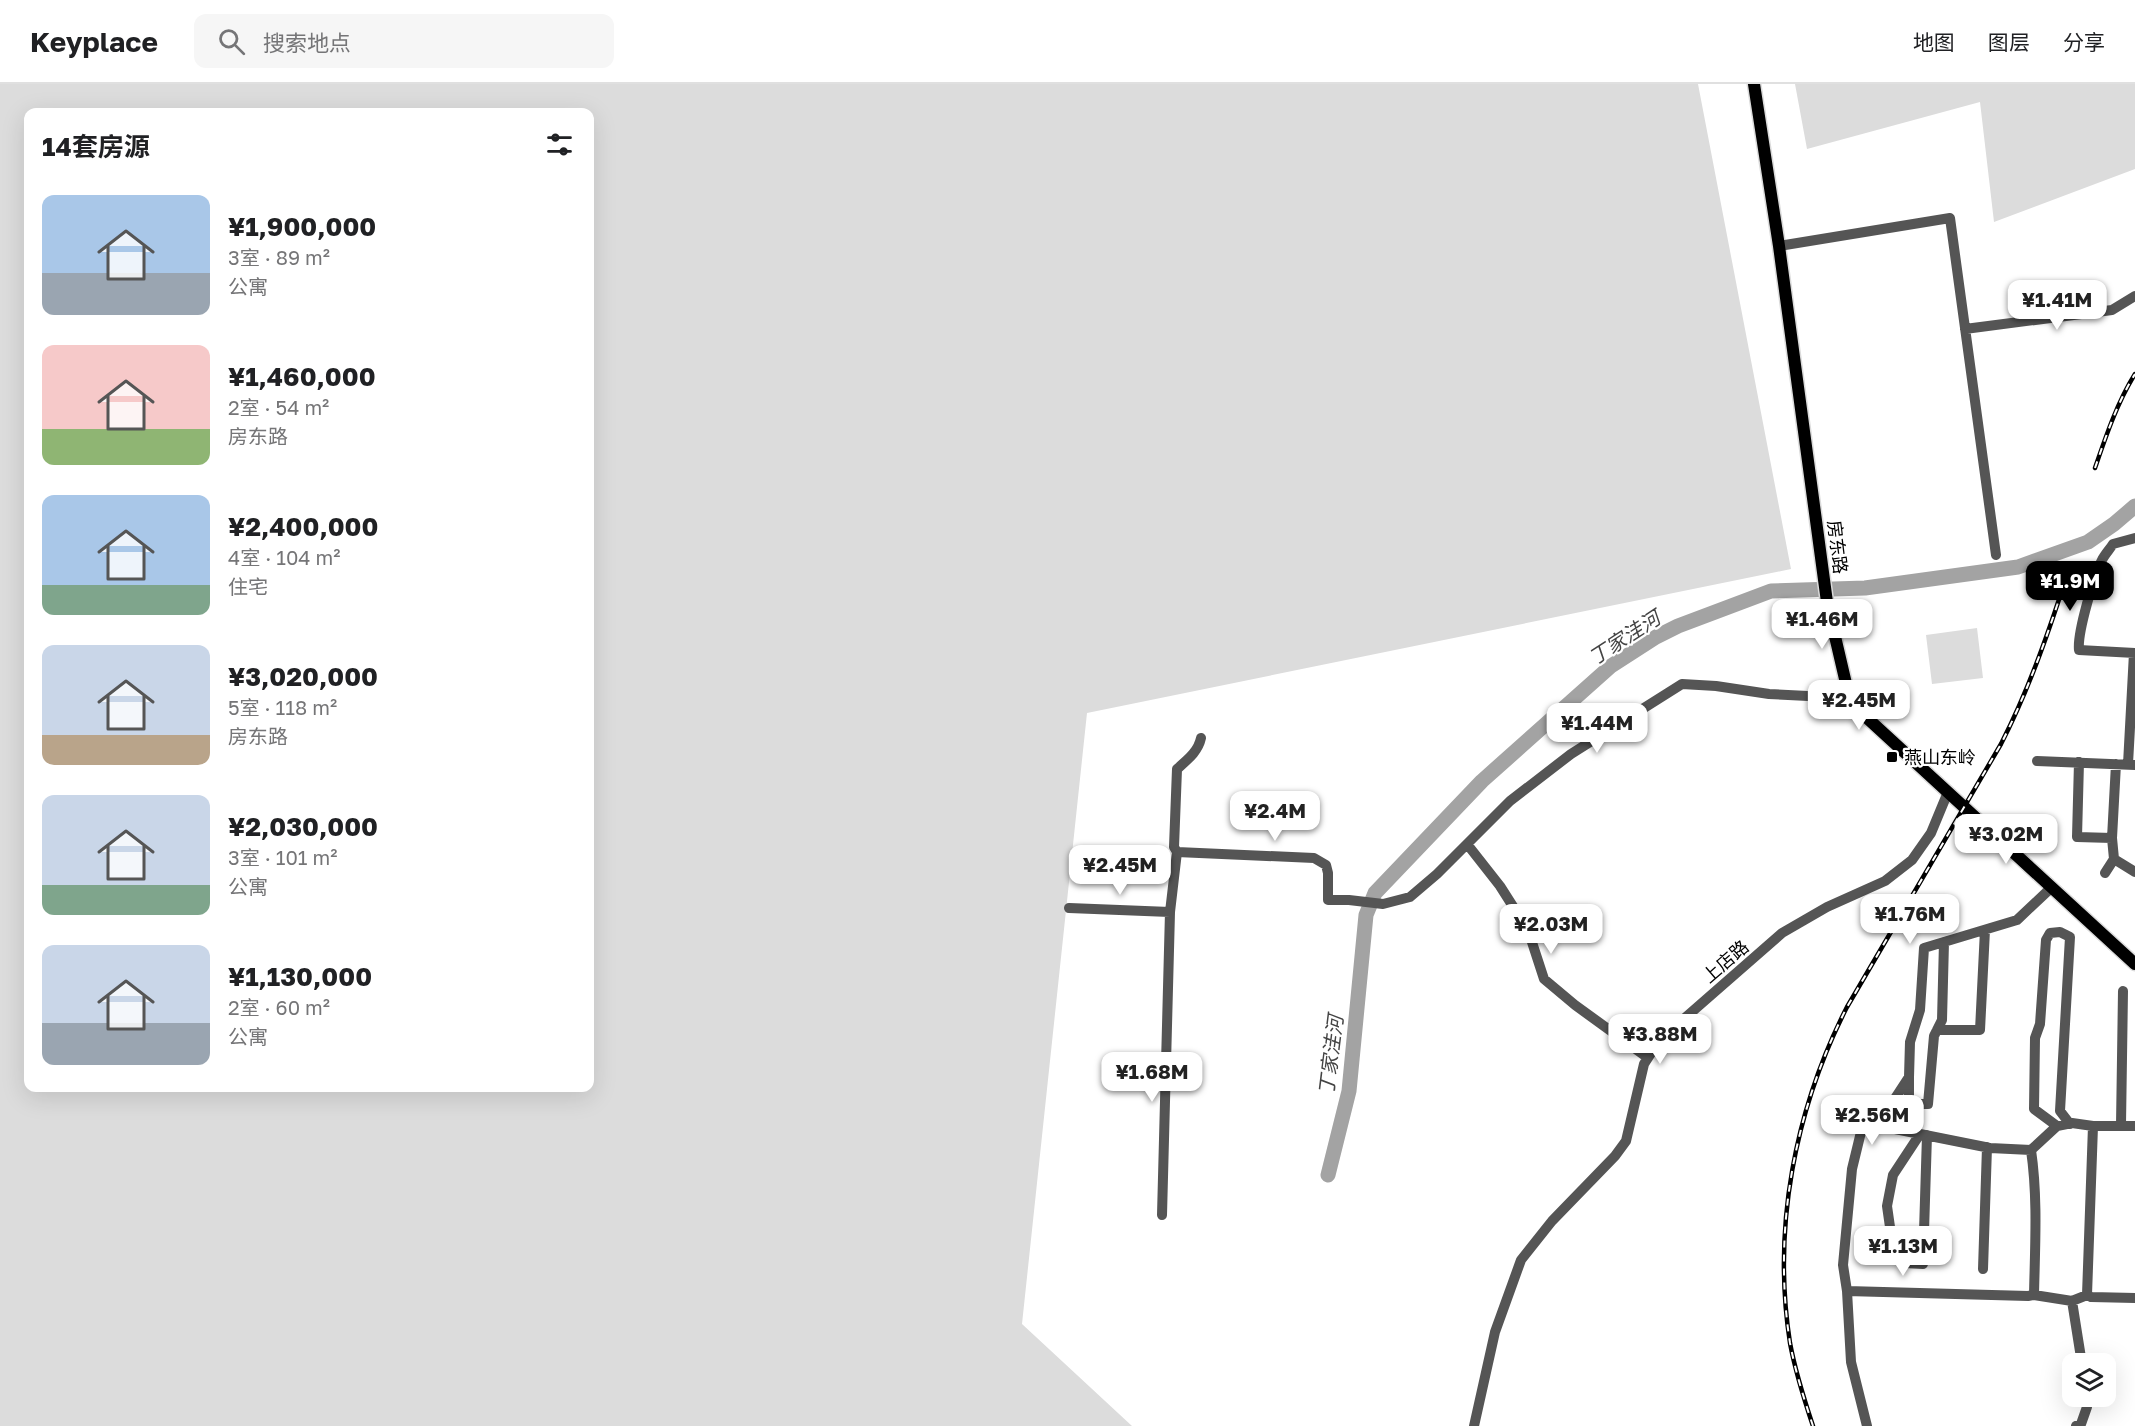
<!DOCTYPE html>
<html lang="zh">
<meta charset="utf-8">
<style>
body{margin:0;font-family:"Golos Text","Noto Sans SC",sans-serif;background:#f6f6f6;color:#202124;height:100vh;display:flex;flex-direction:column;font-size:22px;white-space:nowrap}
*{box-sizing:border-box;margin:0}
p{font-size:20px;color:#757577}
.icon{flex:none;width:33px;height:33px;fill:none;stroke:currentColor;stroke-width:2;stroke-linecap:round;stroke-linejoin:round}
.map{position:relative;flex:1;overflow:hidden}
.details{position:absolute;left:24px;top:24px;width:570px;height:984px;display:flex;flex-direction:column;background:#fff;border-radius:12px;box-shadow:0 6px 24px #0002}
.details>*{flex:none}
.tools{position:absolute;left:2062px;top:1269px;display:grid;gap:12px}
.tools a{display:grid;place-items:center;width:54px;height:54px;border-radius:12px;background:#fff;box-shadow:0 6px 24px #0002;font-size:30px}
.price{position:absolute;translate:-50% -51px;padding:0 14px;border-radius:12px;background:#fff;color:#222;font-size:20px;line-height:39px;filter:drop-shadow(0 2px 3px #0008)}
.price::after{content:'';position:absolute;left:50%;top:36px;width:18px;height:14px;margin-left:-9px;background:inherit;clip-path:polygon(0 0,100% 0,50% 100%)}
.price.current{background:#000;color:#fff}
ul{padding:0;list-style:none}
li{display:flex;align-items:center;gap:18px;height:150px;padding:0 18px}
li span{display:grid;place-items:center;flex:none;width:168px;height:120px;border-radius:12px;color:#555}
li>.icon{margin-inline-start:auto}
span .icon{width:72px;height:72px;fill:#fffc;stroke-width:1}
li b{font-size:26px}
h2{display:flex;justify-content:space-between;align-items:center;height:72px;padding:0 18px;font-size:26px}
header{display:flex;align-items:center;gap:36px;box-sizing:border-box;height:84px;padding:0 30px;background:#fff;border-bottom:2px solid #e0e0e0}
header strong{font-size:28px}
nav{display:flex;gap:33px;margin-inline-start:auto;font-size:21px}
.search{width:420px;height:54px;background:#f6f6f6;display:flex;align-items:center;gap:15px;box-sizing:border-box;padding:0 21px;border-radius:12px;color:#757577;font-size:22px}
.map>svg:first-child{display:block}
.green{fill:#dcdcdc;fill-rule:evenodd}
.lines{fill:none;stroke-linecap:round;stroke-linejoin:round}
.river{stroke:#a3a3a3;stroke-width:15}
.major-casing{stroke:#dbdbdb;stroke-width:15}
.minor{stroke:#555;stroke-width:10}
.major{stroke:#000;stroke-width:12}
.rail-casing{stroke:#000;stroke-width:4.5}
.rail{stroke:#fff;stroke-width:2;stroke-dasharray:7;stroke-linecap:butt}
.poi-dot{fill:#000;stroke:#fff;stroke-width:2}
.labels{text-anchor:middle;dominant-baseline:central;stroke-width:4.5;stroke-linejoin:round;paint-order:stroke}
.street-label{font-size:18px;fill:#000;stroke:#fff}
.poi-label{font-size:18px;fill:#000;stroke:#fff;text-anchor:start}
.water-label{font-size:20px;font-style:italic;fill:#444;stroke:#fff}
</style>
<header>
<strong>Keyplace</strong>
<div class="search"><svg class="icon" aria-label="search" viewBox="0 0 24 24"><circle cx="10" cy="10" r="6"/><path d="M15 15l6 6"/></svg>搜索地点</div>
<nav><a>地图</a><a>图层</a><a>分享</a></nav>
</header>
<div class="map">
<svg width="2135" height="1342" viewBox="0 0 2135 1342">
<rect width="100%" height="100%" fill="#fff"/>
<path class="green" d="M0 0H1698L1791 485 1087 629 1022 1240 1132 1342H0ZM28 28H590V1004H28Z
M1795 0H2135V85L1994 138 1980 18 1807 65Z
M1977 544 1983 594 1932 600 1926 551Z"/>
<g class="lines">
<path class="river" d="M1328 1091 1349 1007 1366 831 1375 809 1482 697 1611 582 1656 553 1678 542 1771 507 1865 504 2018 483 2088 458 2114 440 2135 422"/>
<g class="major-casing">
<path id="major" d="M1754 0 1779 162 1827 518 1848 608 1866 633 2135 880"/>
</g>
<path class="minor" d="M1779 162 1950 134 1996 471
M1965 245 2112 226 2135 212
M2135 454 2113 460C2110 465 2105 470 2102 476 2094 492 2077 549 2079 566L2135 569
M2037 677 2135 681
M2079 678 2077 753 2112 754 2114 775
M2128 680 2134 569
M2112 754 2116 680
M1467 760 1500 802 1528 846 1544 895 1575 921 1648 974
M1177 768 1314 774 1326 781 1328 789V816H1349L1383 820 1410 813 1437 790 1510 717 1571 670 1682 600 1716 602 1769 610 1808 612 1848 608
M2105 789 2114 775 2135 788
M1069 824 1170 828
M1937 946H1980L1985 846
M1909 993V1020H1928L1934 952 1942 936 1944 858
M1894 1016 1909 993 1910 958 1920 926 1924 864 2017 836 2052 803
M2121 1041 2123 907
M2057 1042 2034 1025 2035 954 2040 940 2046 856 2050 849 2060 848 2070 853 2060 1027 2070 1040
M1920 1050 1893 1091 1887 1122 1890 1143 1895 1162 1905 1179 1923 1180 1927 1051
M2031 1066C2038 1114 2035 1162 2034 1211
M1162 1131 1170 828 1177 768 1174 763 1177 685C1187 676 1198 668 1201 654
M1983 1185 1987 1063
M1847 1207 2028 1212 2034 1211 2072 1217 2087 1211 2091 1213 2135 1214
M2087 1211 2093 1042
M2072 1217 2082 1280
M1474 1342 1495 1248 1521 1176 1552 1137 1615 1072 1626 1057 1644 980 1655 963 1670 947 1782 849 1827 823 1885 797 1912 776 1931 749 1948 708
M1867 1342 1851 1278 1847 1207 1843 1181 1852 1085 1861 1048 1864 1043 1875 1041 1990 1064 2031 1066 2057 1042 2072 1039 2093 1042H2135
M2076 1342 2081 1340 2087 1323V1312"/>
<use href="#major" class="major"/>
<g class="rail-casing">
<path id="rail" d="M2095 384C2106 352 2117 319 2135 290
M1813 1342C1804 1315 1795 1286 1790 1259 1772 1144 1795 1025 1847 923L2001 660C2028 607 2047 553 2065 497"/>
</g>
<use href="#rail" class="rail"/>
</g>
<rect class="poi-dot" x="1886" y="667" width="12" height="12" rx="3"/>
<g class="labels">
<g class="street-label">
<text transform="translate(1838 463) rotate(83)">房东路</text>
<text transform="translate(1725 877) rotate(-41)">上店路</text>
</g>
<g class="poi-label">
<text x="1904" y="673">燕山东岭</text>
</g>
<g class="water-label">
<text transform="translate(1624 553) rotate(-33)">丁家洼河</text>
<text transform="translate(1330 971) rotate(-83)">丁家洼河</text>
</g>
</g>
</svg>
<div class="tools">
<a><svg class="icon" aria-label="layers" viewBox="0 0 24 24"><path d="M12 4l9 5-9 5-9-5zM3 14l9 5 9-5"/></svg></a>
</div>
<b class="price" style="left:2057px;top:247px">¥1.41M</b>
<b class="price current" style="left:2070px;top:528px">¥1.9M</b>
<b class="price" style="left:1822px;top:566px">¥1.46M</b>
<b class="price" style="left:1859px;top:647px">¥2.45M</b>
<b class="price" style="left:1597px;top:670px">¥1.44M</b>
<b class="price" style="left:1275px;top:758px">¥2.4M</b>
<b class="price" style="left:2006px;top:781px">¥3.02M</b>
<b class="price" style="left:1120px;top:812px">¥2.45M</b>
<b class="price" style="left:1910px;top:861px">¥1.76M</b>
<b class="price" style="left:1551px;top:871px">¥2.03M</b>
<b class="price" style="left:1660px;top:981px">¥3.88M</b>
<b class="price" style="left:1152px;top:1019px">¥1.68M</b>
<b class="price" style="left:1872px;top:1062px">¥2.56M</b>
<b class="price" style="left:1903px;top:1193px">¥1.13M</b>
<section class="details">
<h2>14套房源<svg class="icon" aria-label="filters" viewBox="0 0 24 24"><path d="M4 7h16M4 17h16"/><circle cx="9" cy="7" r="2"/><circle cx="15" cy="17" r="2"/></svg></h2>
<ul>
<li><span style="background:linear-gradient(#a9c7e8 65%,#9aa5b1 0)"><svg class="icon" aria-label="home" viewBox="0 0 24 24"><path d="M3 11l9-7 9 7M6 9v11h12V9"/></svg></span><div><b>¥1,900,000</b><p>3室 · 89 m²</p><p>公寓</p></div></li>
<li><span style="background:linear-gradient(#f6c9c9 70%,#8fb573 0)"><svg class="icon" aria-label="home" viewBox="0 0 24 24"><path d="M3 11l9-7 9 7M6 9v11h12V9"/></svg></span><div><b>¥1,460,000</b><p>2室 · 54 m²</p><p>房东路</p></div></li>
<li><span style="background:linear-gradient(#a9c7e8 75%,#7fa58c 0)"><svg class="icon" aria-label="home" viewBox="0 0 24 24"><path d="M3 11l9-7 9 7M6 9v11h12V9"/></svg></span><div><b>¥2,400,000</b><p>4室 · 104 m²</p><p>住宅</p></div></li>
<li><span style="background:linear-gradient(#c9d6e8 75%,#b9a48a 0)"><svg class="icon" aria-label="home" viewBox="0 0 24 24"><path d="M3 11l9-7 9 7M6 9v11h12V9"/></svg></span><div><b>¥3,020,000</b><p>5室 · 118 m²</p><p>房东路</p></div></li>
<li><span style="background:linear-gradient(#c9d6e8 75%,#7fa58c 0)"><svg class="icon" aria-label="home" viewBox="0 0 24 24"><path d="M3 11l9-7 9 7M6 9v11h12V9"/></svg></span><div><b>¥2,030,000</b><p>3室 · 101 m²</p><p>公寓</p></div></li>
<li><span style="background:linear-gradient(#c9d6e8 65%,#9aa5b1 0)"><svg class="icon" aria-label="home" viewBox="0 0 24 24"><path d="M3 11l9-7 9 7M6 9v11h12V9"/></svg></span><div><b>¥1,130,000</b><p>2室 · 60 m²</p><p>公寓</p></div></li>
</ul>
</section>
</div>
